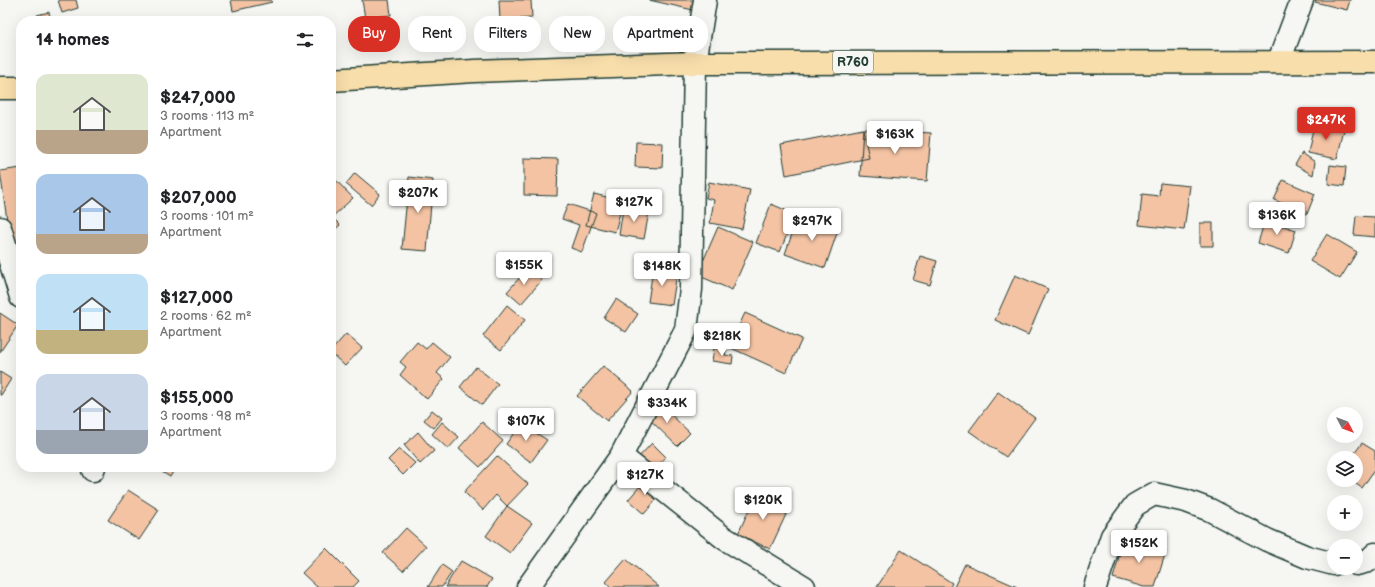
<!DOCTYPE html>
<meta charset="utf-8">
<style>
body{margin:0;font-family:"Balsamiq Sans",sans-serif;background:#f6f6f6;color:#202124;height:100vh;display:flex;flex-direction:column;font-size:15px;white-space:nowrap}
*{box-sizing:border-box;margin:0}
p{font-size:13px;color:#757577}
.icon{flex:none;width:22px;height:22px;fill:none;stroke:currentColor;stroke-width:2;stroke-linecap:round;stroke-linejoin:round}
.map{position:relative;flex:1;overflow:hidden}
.details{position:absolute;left:16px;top:16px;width:320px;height:456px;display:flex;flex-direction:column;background:#fff;border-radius:16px;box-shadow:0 4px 16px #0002}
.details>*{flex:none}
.banner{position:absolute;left:348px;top:16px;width:380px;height:36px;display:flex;gap:8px}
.needle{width:26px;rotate:131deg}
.controls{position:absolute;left:1327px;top:407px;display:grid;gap:8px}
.controls a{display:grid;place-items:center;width:36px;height:36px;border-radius:50%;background:#fff;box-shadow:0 4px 16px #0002;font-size:20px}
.price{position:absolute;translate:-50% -34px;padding:0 9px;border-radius:4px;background:#fff;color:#222;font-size:13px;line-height:26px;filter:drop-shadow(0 1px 2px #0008)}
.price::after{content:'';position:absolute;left:50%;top:24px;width:12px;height:9px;margin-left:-6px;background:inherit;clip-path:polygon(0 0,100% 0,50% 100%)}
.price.active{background:#d93025;color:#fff}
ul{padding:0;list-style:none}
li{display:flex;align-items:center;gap:12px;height:100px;padding:0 20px}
li span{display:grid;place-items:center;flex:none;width:112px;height:80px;border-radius:12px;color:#555}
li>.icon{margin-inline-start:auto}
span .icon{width:48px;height:48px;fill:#fffc;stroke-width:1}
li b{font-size:17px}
h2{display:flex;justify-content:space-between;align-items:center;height:48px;padding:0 20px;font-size:17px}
.chip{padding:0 14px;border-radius:16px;background:#fff;box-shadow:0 4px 16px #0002;font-size:14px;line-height:36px}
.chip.active{background:#d93025;color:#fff}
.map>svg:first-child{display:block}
.building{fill:#f4c3a4;stroke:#1f3d34}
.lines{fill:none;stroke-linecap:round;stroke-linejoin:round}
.street-casing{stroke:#1f3d34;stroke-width:25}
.primary-casing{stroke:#1f3d34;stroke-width:25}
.street{stroke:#f6f6f2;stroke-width:22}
.primary{stroke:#f8deab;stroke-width:22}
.labels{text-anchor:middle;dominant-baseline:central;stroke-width:4;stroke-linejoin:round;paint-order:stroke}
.shield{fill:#f6f6f2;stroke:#60746d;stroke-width:1}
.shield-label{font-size:13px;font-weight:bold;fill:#1f3d34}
</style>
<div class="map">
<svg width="1375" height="587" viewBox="0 0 1375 587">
<rect width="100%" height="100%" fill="#f6f6f2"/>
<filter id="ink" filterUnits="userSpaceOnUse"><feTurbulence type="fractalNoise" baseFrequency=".025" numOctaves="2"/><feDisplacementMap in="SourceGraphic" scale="8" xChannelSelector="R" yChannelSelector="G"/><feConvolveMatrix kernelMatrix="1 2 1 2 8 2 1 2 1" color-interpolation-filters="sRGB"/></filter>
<g filter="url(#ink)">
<path class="building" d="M58 0H76L78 8 62 13Z
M231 0H271L272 2 233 11Z
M362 0H389L391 15 365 18Z
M499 0H531L532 18 500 20Z
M649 0H695L693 10Z
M1316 0H1350L1347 10 1315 2Z
M49 12 51 21H38L37 15Z
M1314 124 1344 130 1337 159 1308 153Z
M863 129 869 158 786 175 781 145Z
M863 129 931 133 927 181 860 176Z
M636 142 663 143 662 168 635 167Z
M1302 153 1315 162 1313 175 1295 165Z
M524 158 558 159 557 196 524 195Z
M1330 165 1346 167 1344 186 1328 184Z
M21 168V268L14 269 0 171Z
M355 173 380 194 371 205 346 184Z
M331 175 353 198 332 217 340 225 331 233Z
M409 177 433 180 427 251 402 249Z
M1283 180 1315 194 1307 214 1274 200Z
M709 182 750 190 742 229 710 223 714 200 706 198Z
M1160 183 1190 186 1184 230 1139 225 1142 194 1159 196Z
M594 194 623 201 615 232 586 225Z
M568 204 596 213 582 252 571 248 579 225 562 219Z
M771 204 795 214 780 252 756 243Z
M623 208 649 212 644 239 619 235Z
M1356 216 1375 217V237L1354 235Z
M798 217 838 230 825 268 785 254Z
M1265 220 1296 230 1289 253 1258 243Z
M1200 223H1213V246H1200Z
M718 227 753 242 732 290 697 275Z
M1327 234 1357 252 1340 279 1310 261Z
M920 256 937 261 930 285 913 280Z
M528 268 542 280 521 304 507 292Z
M653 269 677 273 672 305 648 302Z
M1015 275 1048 289 1028 335 995 320Z
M616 299 638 314 626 332 604 318Z
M507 305 525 320 501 350 483 336Z
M0 313 18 325 0 352Z
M745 313 802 339 786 373 729 347Z
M346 334 362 348 345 366 331 353V351Z
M417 342 426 349 432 342 450 357 437 373 444 379 427 399 400 375 406 367 400 362Z
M714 348 726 350 725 355 733 356 732 364 712 361Z
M603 366 633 391 607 421 577 396Z
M476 367 498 384 482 405 460 387Z
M0 372 11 379 1 395H0Z
M998 392 1035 418 1006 457 969 431Z
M657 401 690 433 677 446 644 414Z
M432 410 442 418 434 428 424 420Z
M442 422 459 437 448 449 432 434Z
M482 422 503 441 480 467 459 448Z
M521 423 547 440 531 462 506 444Z
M418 432 434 451 420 464 404 445Z
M652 443 666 457 651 473 637 459Z
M1362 443 1375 451V469L1362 488 1350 480H1356V458H1351Z
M399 449 415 463 403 475 388 460Z
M497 456 528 484 507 506 496 495 483 510 464 492Z
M154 467H176L170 477Z
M646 479 662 493 644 514 628 500Z
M128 490 159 510 139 540 108 520Z
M756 494 789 508 770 549 738 534Z
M507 506 532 523 510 553 486 536Z
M406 528 426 546 403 571 383 553Z
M1124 539 1166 551 1155 587H1144L1113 578Z
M326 548 359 581 353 587H317L302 573Z
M901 550 952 583 950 587H877Z
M626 559 659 587H611L606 582Z
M461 561 492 579 487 587H445Z
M965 564 1017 587H954Z
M442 565 452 572 442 587H428Z"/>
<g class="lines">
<g class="street-casing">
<path id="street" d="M1279 61 1302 0
M0 228 21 297
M621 456 724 538 804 587
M93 470 94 467
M1356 564 1368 561 1375 554
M528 587 621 456 686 330 691 289 695 63 705 0
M1095 587 1112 536 1135 505 1154 494 1186 501 1210 510 1267 540 1307 557 1334 564"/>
</g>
<g class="primary-casing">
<path id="primary" d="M331 80 474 71 695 63 1375 62
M0 88H21"/>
</g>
<use href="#street" class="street"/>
<use href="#primary" class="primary"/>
</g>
</g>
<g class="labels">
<rect class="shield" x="833" y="51" width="40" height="22" rx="3"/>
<g class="shield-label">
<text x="853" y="62">R760</text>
</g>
</g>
</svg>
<div class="controls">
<a><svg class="needle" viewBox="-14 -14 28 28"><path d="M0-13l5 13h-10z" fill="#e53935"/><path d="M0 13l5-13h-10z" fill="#757577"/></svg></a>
<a><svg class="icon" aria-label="layers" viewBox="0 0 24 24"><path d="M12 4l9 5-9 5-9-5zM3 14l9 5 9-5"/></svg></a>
<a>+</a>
<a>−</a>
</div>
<b class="price active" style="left:1326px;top:141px">$247K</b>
<b class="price" style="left:895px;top:155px">$163K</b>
<b class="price" style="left:418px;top:214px">$207K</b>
<b class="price" style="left:634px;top:223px">$127K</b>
<b class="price" style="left:1277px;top:236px">$136K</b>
<b class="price" style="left:812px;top:242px">$297K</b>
<b class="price" style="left:524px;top:286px">$155K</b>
<b class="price" style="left:662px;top:287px">$148K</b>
<b class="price" style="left:722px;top:357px">$218K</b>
<b class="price" style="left:667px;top:424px">$334K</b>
<b class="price" style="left:526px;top:442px">$107K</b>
<b class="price" style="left:645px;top:496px">$127K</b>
<b class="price" style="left:763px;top:521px">$120K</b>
<b class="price" style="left:1139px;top:564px">$152K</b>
<div class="banner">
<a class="chip active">Buy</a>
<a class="chip">Rent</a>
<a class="chip">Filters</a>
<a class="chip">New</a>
<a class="chip">Apartment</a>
</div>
<section class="details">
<h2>14 homes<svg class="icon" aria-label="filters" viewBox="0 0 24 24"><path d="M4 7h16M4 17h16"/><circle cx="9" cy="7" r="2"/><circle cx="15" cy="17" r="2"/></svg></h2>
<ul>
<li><span style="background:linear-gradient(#dfe7d0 70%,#b9a48a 0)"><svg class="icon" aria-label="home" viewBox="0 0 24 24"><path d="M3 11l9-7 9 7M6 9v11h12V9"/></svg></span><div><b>$247,000</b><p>3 rooms · 113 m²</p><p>Apartment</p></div></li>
<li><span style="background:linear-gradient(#a9c7e8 75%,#b9a48a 0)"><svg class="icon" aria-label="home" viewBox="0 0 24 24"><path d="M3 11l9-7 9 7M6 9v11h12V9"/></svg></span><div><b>$207,000</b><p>3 rooms · 101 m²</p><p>Apartment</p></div></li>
<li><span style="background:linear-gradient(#bfe0f5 70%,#c2b280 0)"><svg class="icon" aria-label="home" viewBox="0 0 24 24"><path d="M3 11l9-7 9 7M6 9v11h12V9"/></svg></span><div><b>$127,000</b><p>2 rooms · 62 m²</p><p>Apartment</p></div></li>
<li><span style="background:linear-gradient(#c9d6e8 70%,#9aa5b1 0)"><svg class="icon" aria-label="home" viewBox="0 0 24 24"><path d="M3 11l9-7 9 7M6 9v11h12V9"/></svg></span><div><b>$155,000</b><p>3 rooms · 98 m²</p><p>Apartment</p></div></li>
</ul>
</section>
</div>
